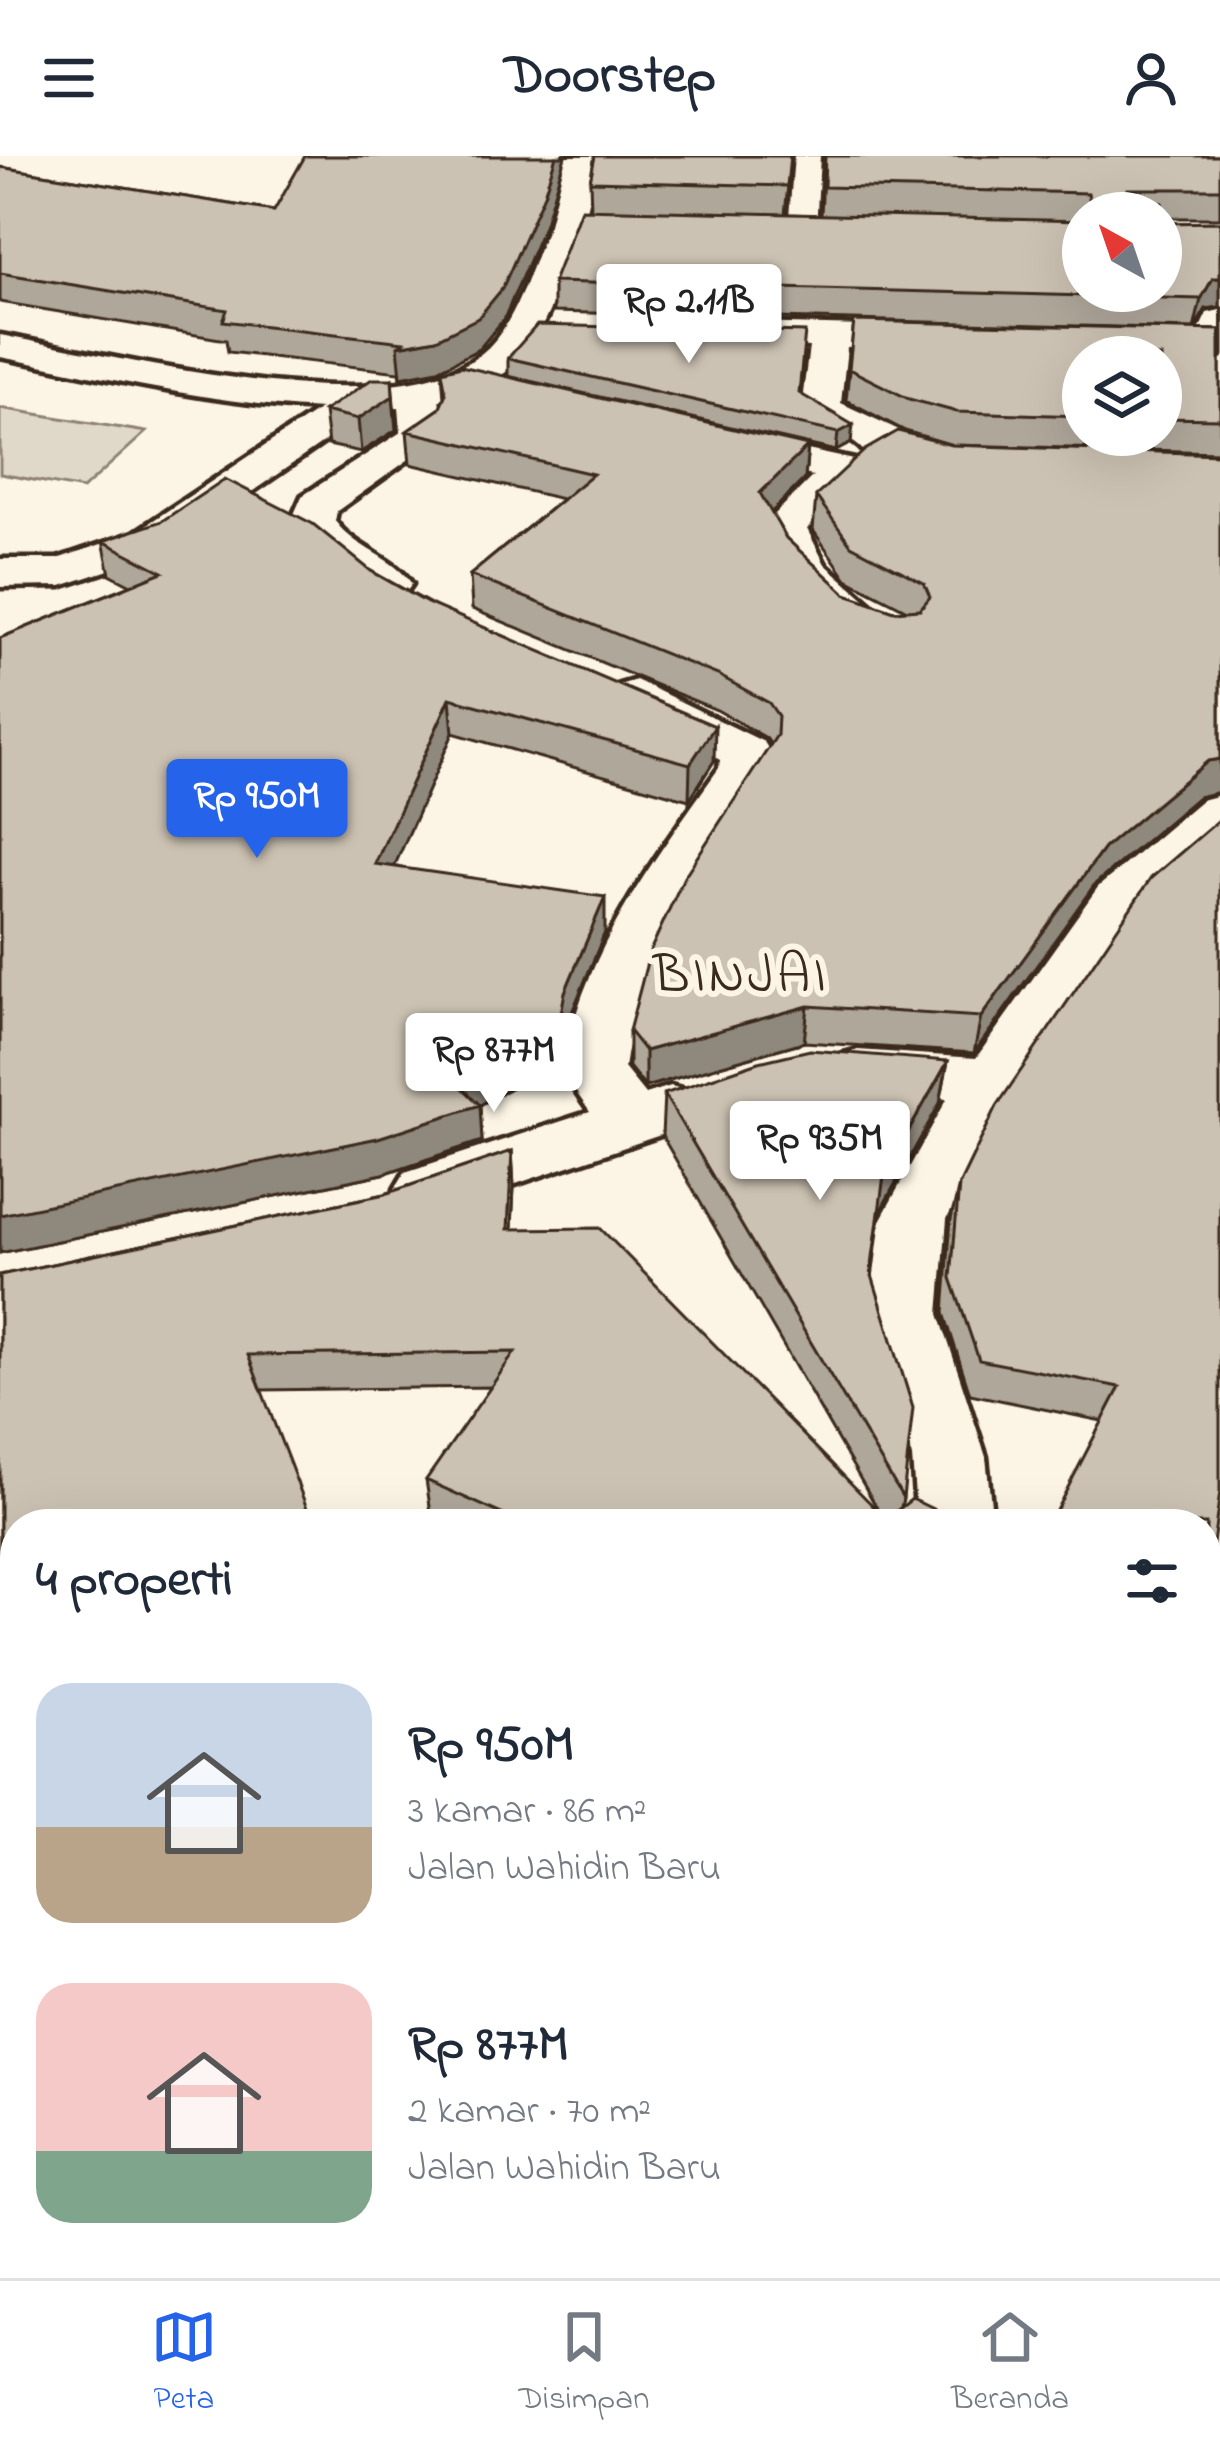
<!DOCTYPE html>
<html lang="id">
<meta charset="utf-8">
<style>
body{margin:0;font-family:"Indie Flower",sans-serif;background:#f2f2f3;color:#1f2937;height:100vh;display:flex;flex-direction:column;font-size:45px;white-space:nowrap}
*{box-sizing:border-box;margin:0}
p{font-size:39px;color:#747a83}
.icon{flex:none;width:66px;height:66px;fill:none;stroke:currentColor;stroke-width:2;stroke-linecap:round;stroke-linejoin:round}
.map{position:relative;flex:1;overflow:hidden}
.side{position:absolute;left:0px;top:1353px;width:1221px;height:771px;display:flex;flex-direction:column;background:#fff;border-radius:48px 48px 0 0;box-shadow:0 12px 48px #0002}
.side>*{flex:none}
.needle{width:78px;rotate:320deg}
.buttons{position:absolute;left:1062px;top:36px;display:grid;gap:24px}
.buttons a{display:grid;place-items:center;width:120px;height:120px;border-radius:50%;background:#fff;box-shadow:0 12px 48px #0002;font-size:60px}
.price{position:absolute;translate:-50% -102px;padding:0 27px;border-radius:12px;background:#fff;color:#222;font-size:39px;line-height:78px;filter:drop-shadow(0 3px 6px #0008)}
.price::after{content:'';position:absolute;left:50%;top:72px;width:36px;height:27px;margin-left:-18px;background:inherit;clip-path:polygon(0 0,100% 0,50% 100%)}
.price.selected{background:#2563eb;color:#fff}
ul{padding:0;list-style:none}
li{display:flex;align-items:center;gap:36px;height:300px;padding:0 36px}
li span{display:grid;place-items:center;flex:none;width:336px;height:240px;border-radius:36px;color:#555}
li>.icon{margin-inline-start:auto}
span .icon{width:144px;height:144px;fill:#fffc;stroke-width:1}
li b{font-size:51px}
h2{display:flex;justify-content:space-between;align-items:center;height:144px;padding:0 36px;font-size:51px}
header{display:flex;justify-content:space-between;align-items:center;height:156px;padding:0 36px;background:#fff;font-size:54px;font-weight:700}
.menu{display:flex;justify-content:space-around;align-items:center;height:168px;border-top:3px solid #e0e1e3;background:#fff;font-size:33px;color:#747a83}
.menu a{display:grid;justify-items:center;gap:6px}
.menu .selected{color:#2563eb}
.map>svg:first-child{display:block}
.green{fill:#e0d8c8;stroke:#8e8173;stroke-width:3}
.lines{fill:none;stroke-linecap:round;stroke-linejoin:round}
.service-casing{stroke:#3b2a1e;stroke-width:9}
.minor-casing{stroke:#3b2a1e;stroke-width:9}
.tertiary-casing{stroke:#3b2a1e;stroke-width:9}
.service{fill:#fcf5e5;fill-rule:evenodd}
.minor{fill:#fcf5e5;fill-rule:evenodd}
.tertiary{fill:#fcf5e5;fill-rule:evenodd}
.wall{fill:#afa79a;stroke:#3b2a1e;stroke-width:3;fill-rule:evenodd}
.shaded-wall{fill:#8f887d;stroke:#3b2a1e;stroke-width:3}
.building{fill:#ccc2b3;stroke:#3b2a1e;stroke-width:3}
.labels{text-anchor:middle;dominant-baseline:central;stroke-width:12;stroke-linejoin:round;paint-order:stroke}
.quarter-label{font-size:54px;letter-spacing:3px;fill:#3b2a1e;stroke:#fcf5e5}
</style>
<header><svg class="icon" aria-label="menu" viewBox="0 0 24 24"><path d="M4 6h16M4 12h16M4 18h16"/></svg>Doorstep<svg class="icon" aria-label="person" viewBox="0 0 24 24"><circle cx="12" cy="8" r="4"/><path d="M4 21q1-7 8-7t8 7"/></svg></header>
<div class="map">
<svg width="1220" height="2122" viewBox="0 0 1220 2122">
<rect width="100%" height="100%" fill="#fcf5e5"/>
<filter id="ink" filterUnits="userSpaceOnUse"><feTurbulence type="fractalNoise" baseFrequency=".00833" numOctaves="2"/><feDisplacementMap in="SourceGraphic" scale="24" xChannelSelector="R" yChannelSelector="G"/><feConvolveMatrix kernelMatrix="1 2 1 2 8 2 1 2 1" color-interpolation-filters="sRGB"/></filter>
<g filter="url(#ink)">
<path class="green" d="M0 252 146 276 83 333 0 318Z"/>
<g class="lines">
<g class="service-casing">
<path id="service" d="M794 0H820L816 73 802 81 788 73Z"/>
</g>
<g class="minor-casing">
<path id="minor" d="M566 0H598L583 68 566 78 549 68Z
M1220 154V199H1139L1120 188 1139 177 1197 178 1207 157Z
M713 166 940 172 959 183 940 194 847 192 841 247 899 274 905 283 896 298H866C851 276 817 276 801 253L809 191 700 185 694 177Z
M418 226 438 238 444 270 437 283 337 355 335 365C355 393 393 400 412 428L405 438C358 449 315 400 291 365L302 340 401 276 398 238Z
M358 233 372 237 378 245 372 253 166 395 61 430 0 431V403H57L134 377 344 237Z
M719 275 859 305 865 314 859 323 807 373 825 408 872 449 865 459C812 472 781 412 762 371L813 320 705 296 699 287 705 278Z
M636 524 764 586 771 597V612C706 707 640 796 624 912L645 938 671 930 693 936 702 952 693 968 451 1050 428 1057 405 1050 395 1033 405 1016 590 956 562 916C582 797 651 708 719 612L720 604 619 549 611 539 619 529Z
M1220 639V683L1138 755 985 984 947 1063 939 1158 986 1301 993 1368H917L912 1301 869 1158 881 1063 947 943 836 930 827 915 836 900 858 894 976 902 1098 731 1201 644Z
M1220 1499V1595L1206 1600V1504Z
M1206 1900 1220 1905V1999L1206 1994Z"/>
</g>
<g class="tertiary-casing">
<path id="tertiary" d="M566 58 666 60 683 70 666 80 579 78C561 121 545 188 506 216 392 297 130 225 0 201V179C111 199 391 272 482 197 517 169 531 107 549 68Z"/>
</g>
<use href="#service" class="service"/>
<use href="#minor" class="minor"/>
<use href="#tertiary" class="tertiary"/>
</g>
<path class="wall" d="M595 0H791L785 58 821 59 824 0H1220V62H1166L1167 67 1220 66V151L1206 153 1194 173 553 156V126L591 54 590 25ZM1083 57H1161L1083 135Z
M0 11 274 55 545 67 504 163 479 193 438 214 401 221 400 216 228 196 226 184 0 146Z
M854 165 1220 174V296L953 289 905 275 846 244ZM1083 201H1161V279H1083Z
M508 202 799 238 851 287 836 295 508 220Z
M442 215 808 290 805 322 771 357 786 382 846 438 894 455 907 454 847 423 813 374 816 340 951 289 1220 298V636L1198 641 1095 728 974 897 804 886 645 931 629 911V875L771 589 766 582 717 554 472 453 470 419 562 343 410 308 407 275 439 253 444 242Z
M392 223 396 274 361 296 328 289 324 255Z
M103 385 371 415 714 605 689 644 453 577 394 710 605 776 566 871 560 904 480 949 482 985 383 1018 0 1097V482L131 429 110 418Z
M1220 663 1210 1410 1220 1415V1496L1217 1495 1218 1570 1220 1571V1875L1206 1870V1368L1102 1265 970 1238 944 1157 951 1064 959 1029Z
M948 905 940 947 879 1058 871 1116 903 1342 901 1351 964 1368H454L431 1357 426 1324 491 1231 261 1234 15 1368V1735L0 1737V1119L385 1038 512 995 514 1031 512 1073 880 1357 662 980 664 938Z
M274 2109H1206L1220 2122H297L278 2116Z"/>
<path class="shaded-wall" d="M556 0H565L545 67 504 163 479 193 438 214 401 221 398 190 436 183Z
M1213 122H1220V151L1206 153 1194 173 1201 143Z
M393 240 396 274 361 296 358 263Z
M853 269 851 287 836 295 838 277Z
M808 290 805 322 758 370 760 337Z
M450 542 453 577 380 743 375 708Z
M715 570 714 605 689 644 690 608Z
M1220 603V636L1198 641 1095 728 974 897 981 861 1104 692 1208 605Z
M605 741V776L566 871 560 904 480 949 482 985 383 1018 0 1097V1059L456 925 565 836Z
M808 850 804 886 645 931V895Z
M948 905 940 947 877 1061 884 1019Z
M512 995 514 1031 510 1109 508 1073Z"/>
<path class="building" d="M305 0H556L544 38 502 133 478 162 436 183 398 190 404 186 223 165 227 154 0 117V11L274 55Z
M595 0H790L787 30 590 25Z
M825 0H1220V33H1128V37L1162 47 1167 67 1220 66V122H1213L1201 143 553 126 581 53 1083 65V135H1161V57H1092L1088 37 824 31Z
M854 165 1220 174V263L1161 262V201H1083V260L957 256 909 243 849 213Z
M537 169 805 176 799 237 853 269 838 277 508 202Z
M461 210 808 290 760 337 786 382 846 438 894 455 920 453 930 441 924 427 851 389 816 340 865 294 898 275 951 289 1220 298V603L1208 605 1104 692 981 861 808 850 645 895 629 875 650 795 684 721 777 579 778 560 769 547 718 519 470 419 593 318 407 275 439 253 446 237 442 215Z
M372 223H392L393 240 358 263 324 255Z
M225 323 313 368 371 415 427 447 715 570 690 608 450 542 375 708 605 741 565 836 559 868 456 925 480 949 378 982 0 1059V482L163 416 103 385 162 365Z
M1220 663V1336L1210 1410 1220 1415V1471L1217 1472 1218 1570 1220 1571V1843L1206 1837V1368H1049L1120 1231 979 1204 951 1122 959 1029 997 950 1151 722Z
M810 894 948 905 884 1019 871 1116 913 1252 903 1342 664 938 759 906Z
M512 995 508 1073 600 1072 886 1363 912 1343 964 1368H524L426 1324 515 1196 248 1199 313 1368H15V1705L0 1707V1119L385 1038Z
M1206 1976 1220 1979V2122H347L308 2109H1206Z
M0 2093 15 2097V2109H61L100 2119V2122H0Z"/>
</g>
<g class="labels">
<g class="quarter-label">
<text x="741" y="822">BINJAI</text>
</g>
</g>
</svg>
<div class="buttons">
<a><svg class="needle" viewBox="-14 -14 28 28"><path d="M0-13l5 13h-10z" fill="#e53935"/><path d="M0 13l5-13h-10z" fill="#747a83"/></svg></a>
<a><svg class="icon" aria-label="layers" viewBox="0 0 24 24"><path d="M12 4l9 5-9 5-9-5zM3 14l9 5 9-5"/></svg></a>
</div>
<b class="price" style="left:689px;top:210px">Rp 2.11B</b>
<b class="price selected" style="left:257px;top:705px">Rp 950M</b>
<b class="price" style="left:494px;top:959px">Rp 877M</b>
<b class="price" style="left:820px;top:1047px">Rp 935M</b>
<section class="side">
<h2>4 properti<svg class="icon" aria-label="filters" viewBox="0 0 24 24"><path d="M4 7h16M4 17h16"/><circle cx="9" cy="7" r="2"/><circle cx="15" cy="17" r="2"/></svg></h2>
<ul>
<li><span style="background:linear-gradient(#c9d6e8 60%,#b9a48a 0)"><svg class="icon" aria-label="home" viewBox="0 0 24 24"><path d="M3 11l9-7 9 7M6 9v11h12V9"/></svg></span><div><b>Rp 950M</b><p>3 kamar · 86 m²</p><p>Jalan Wahidin Baru</p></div></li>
<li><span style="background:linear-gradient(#f6c9c9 70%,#7fa58c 0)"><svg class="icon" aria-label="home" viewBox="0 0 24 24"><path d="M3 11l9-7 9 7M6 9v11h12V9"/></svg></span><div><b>Rp 877M</b><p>2 kamar · 70 m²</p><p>Jalan Wahidin Baru</p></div></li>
</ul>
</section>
</div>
<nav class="menu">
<a class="selected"><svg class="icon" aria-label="map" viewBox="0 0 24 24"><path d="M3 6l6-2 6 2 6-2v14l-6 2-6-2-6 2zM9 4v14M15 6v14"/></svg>Peta</a>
<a><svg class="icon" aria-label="saved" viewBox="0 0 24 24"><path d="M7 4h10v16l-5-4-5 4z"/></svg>Disimpan</a>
<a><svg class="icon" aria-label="home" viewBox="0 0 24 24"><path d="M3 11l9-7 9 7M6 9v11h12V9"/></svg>Beranda</a>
</nav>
